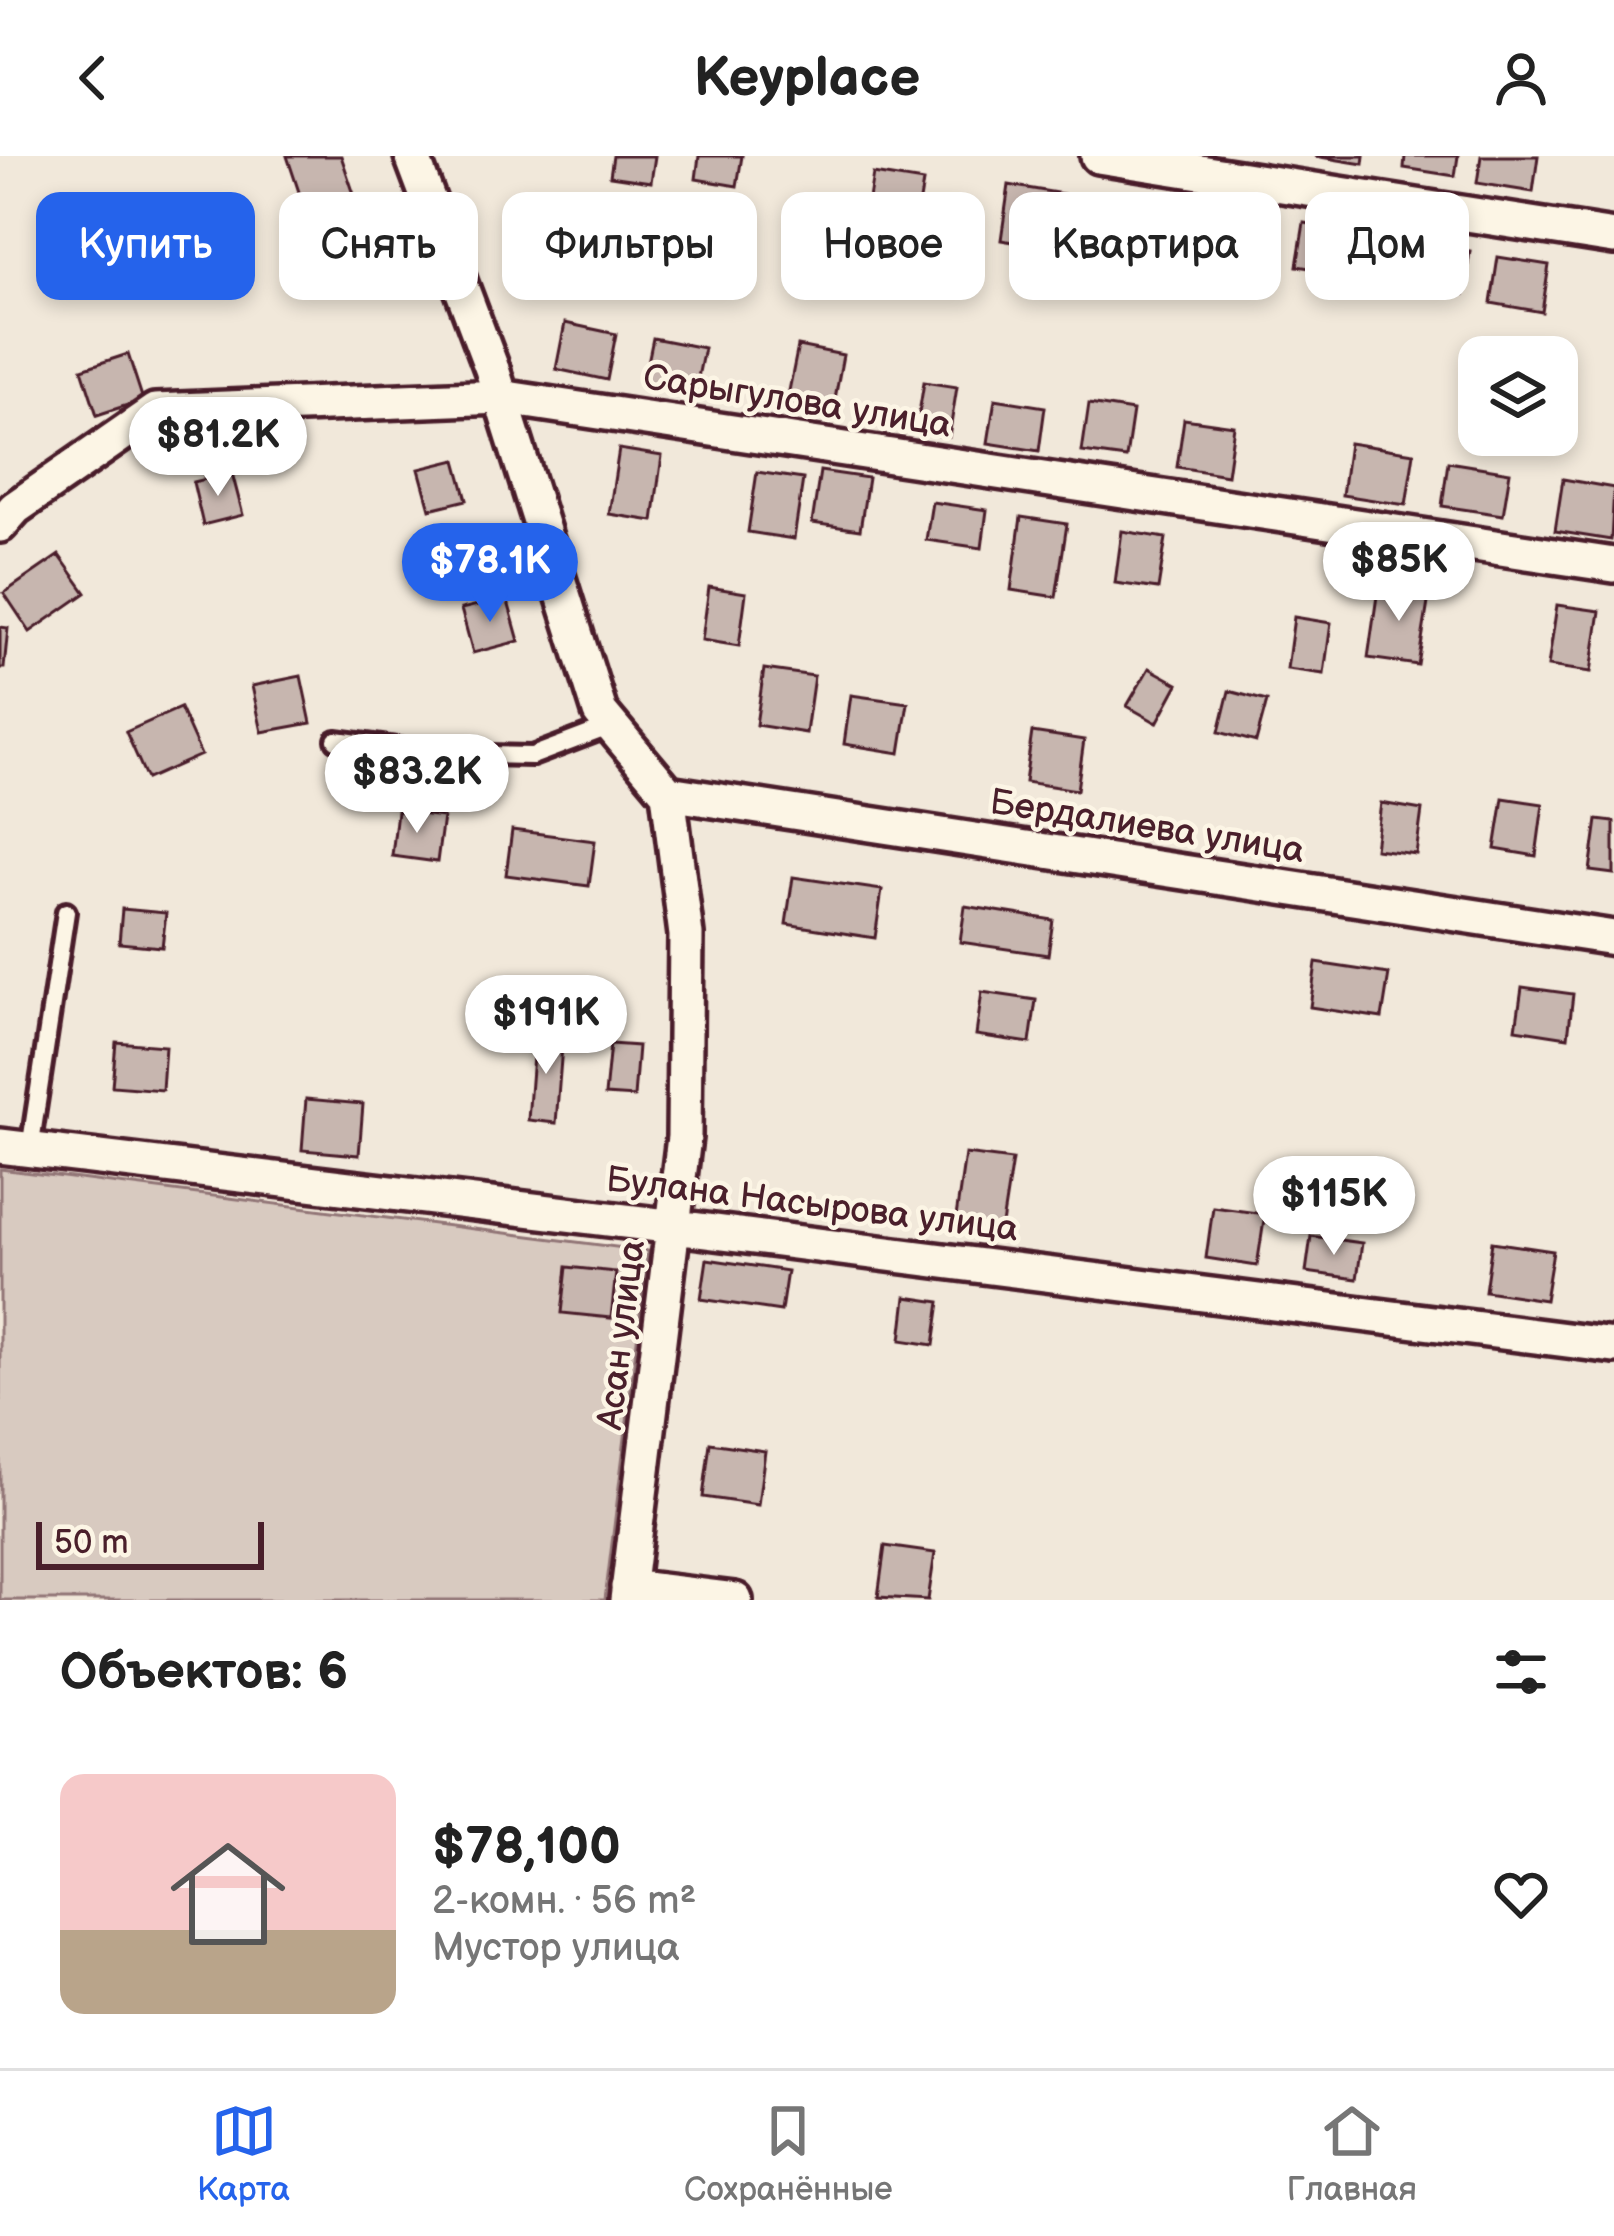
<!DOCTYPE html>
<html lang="ru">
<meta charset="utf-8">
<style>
body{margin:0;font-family:"Balsamiq Sans",sans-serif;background:#f6f6f6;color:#222;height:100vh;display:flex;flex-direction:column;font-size:45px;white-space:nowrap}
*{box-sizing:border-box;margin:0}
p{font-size:39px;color:#767676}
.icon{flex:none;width:66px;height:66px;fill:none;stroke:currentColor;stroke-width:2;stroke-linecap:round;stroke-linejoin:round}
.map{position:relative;height:1444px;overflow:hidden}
.sheet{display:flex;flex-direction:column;background:#fff;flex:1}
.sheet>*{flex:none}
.hud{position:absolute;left:36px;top:36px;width:1542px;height:108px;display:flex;gap:24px}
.buttons{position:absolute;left:1458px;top:180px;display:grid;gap:24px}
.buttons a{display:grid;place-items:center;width:120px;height:120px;border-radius:24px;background:#fff;box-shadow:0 6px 18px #0003;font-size:60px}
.scale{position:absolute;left:36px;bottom:30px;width:228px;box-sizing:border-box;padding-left:12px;border:6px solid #4a1f2b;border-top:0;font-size:33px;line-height:42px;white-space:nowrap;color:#4a1f2b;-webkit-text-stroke:9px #fcf5e5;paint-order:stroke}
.price{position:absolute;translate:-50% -102px;padding:0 27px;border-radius:42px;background:#fff;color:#222;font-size:39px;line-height:78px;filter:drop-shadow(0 3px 6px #0008)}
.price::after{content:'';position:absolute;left:50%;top:72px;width:36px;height:27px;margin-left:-18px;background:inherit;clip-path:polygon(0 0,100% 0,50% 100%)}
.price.on{background:#2563eb;color:#fff}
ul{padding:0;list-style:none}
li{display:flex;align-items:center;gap:36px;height:300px;padding:0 60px}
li+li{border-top:3px solid #e0e0e0}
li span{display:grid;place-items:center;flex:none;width:336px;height:240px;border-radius:24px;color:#555}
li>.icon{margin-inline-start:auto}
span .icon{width:144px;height:144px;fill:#fffc;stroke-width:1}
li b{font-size:51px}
h2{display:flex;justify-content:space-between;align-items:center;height:144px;padding:0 60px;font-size:51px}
.chip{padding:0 42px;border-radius:24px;background:#fff;box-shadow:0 6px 18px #0003;font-size:42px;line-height:108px}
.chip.on{background:#2563eb;color:#fff}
header{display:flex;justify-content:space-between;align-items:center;height:156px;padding:0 60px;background:#fff;font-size:54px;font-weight:700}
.menu{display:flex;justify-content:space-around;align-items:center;height:168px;border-top:3px solid #e0e0e0;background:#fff;font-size:33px;color:#767676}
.menu a{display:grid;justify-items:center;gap:6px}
.menu .on{color:#2563eb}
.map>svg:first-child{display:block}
.green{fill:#d8cac0;stroke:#917476;stroke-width:3}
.building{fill:#c7b6af;stroke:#4a1f2b;stroke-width:3}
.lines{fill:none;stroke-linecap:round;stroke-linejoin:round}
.service-casing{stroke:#4a1f2b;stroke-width:26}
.minor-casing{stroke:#4a1f2b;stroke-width:42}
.service{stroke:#fcf5e5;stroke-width:16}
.minor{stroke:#fcf5e5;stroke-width:33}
.labels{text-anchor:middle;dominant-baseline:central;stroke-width:9;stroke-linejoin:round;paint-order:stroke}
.street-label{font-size:36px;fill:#4a1f2b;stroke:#fcf5e5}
</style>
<header><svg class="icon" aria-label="back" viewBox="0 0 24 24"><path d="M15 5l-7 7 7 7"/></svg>Keyplace<svg class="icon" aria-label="person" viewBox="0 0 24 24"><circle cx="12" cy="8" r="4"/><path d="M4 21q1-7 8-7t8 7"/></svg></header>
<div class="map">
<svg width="1614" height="1444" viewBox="0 0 1614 1444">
<rect width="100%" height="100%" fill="#f1e8da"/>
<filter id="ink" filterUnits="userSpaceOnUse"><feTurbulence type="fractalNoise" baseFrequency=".00833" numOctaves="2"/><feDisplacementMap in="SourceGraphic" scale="24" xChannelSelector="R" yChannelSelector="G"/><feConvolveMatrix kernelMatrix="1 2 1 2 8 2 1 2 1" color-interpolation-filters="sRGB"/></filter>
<g filter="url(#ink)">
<path class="green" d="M0 1013 648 1095 605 1444H0Z"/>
<path class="building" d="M287 0H341L360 56 311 72Z
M613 0H655L651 26 610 20Z
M699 0H742L737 30 696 23Z
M1314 0H1364L1363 8Z
M1405 0H1458L1455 20 1404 12Z
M1481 0H1538L1533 36 1477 27Z
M873 18 923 26 916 69 866 61Z
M1009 29 1063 38 1055 93 1001 84Z
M1124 57 1174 64 1167 110 1117 102Z
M1221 57 1270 65 1262 122 1212 114Z
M1304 67 1360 75 1354 119 1297 110Z
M1399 84 1470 95 1464 138 1393 128Z
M1498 101 1549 109 1542 156 1491 147Z
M565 167 616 178 607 224 556 213Z
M653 182 704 192 695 236 644 226Z
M798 190 843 199 833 254 787 245Z
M128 198 143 244 97 259 82 213Z
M924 226 957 231 949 281 916 276Z
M995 243 1045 251 1039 295 988 287Z
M1089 248 1133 255 1126 302 1082 296Z
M1184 263 1234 270 1227 319 1177 311Z
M1349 287 1414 297 1406 349 1342 339Z
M619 293 662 300 653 365 609 358Z
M456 304 467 344 430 353 419 313Z
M1448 306 1510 316 1503 359 1442 350Z
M820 315 868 322 860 374 812 367Z
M757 316 803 323 794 383 748 376Z
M232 317 243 359 203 369 193 326Z
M1563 323 1614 332 1611 384 1555 375Z
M932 346 987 354 982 392 926 384Z
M1021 361 1067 368 1056 441 1011 434Z
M1122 375 1166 382 1158 433 1115 427Z
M59 399 86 437 30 476 4 437Z
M1379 426 1430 434 1418 509 1368 502Z
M709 431 746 437 739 490 702 484Z
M507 442 519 485 473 497 461 453Z
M1557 449 1600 455 1591 516 1548 510Z
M1294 461 1331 467 1324 518 1287 513Z
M0 471 8 472 4 512H0Z
M1149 512 1178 528 1157 567 1127 550Z
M764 513 814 520 806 577 756 569Z
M301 520 311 567 262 576 252 530Z
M1229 535 1267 545 1256 586 1219 576Z
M851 539 908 547 900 597 844 588Z
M180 552 201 599 147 623 126 576Z
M1032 576 1084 584 1077 634 1025 626Z
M1503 642 1543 648 1536 700 1495 693Z
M1381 647 1422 654 1416 698 1375 693Z
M397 655 443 661 437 706 392 700Z
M1597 664 1614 666V718L1590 715Z
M512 674 595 685 589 730 506 719Z
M793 721 882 734 875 782 786 768Z
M965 750 1053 764 1048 799 960 786Z
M122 753 166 757 162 791 119 787Z
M1316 807 1389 818 1382 862 1310 851Z
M1522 831 1573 838 1568 881 1516 873Z
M982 836 1036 844 1030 887 976 879Z
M535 874 563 877 556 967 528 964Z
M116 886 165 890 162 934 112 930Z
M610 888 638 890 634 941 605 939Z
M306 943 363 948 359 999 302 994Z
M965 998 1012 1004 1001 1075 955 1068Z
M1213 1051 1265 1058 1257 1110 1206 1102Z
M1311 1080 1362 1087 1357 1123 1306 1116Z
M1492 1086 1553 1095 1545 1144 1485 1135Z
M707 1103 787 1115 781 1155 701 1143Z
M567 1111 616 1116 611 1162 562 1157Z
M906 1141 940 1146 934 1189 901 1184Z
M710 1287 765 1295 758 1349 703 1341Z
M885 1390 935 1397 928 1444 878 1441Z"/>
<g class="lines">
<g class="service-casing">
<path id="service" d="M336 584 441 598 532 600 611 570
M30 993 66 756"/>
</g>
<g class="minor-casing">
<path id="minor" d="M412 0 492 213 600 556 668 637
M1098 0 1614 81
M0 369 15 352 155 255 500 241 1614 409
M668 637 1614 782
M0 990 675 1071 1614 1190
M628 1431 735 1444
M627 1444 684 981 686 779 668 637"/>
</g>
<use href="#service" class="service"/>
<use href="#minor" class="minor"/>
</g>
</g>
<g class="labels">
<g class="street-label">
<text transform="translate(797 246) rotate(9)">Сарыгулова улица</text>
<text transform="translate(1147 671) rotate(9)">Бердалиева улица</text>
<text transform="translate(812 1049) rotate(7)">Булана Насырова улица</text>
<text transform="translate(622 1179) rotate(-83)">Асан улица</text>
</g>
</g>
</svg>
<div class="buttons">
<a><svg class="icon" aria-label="layers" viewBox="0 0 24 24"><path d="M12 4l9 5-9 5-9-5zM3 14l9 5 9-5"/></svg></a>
</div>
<div class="scale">50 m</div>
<b class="price" style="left:218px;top:343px">$81.2K</b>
<b class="price" style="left:1399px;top:468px">$85K</b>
<b class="price on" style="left:490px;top:469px">$78.1K</b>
<b class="price" style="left:417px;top:680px">$83.2K</b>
<b class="price" style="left:546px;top:921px">$191K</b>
<b class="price" style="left:1334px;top:1102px">$115K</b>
<div class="hud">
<a class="chip on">Купить</a>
<a class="chip">Снять</a>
<a class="chip">Фильтры</a>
<a class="chip">Новое</a>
<a class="chip">Квартира</a>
<a class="chip">Дом</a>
</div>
</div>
<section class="sheet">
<h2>Объектов: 6<svg class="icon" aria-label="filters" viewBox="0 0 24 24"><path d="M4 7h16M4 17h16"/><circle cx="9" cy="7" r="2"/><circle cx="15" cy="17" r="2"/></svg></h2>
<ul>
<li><span style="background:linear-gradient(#f6c9c9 65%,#b9a48a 0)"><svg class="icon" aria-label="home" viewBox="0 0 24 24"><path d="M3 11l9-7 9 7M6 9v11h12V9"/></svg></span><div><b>$78,100</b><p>2-комн. · 56 m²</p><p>Мустор улица</p></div><svg class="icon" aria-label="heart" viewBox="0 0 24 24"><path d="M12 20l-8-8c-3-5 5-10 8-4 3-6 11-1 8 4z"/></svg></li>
</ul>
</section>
<nav class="menu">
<a class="on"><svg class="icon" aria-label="map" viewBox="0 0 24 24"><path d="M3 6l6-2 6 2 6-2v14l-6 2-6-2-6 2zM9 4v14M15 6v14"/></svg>Карта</a>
<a><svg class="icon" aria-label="saved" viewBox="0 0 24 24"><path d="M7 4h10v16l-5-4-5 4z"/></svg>Сохранённые</a>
<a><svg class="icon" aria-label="home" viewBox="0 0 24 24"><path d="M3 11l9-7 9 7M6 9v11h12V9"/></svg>Главная</a>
</nav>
